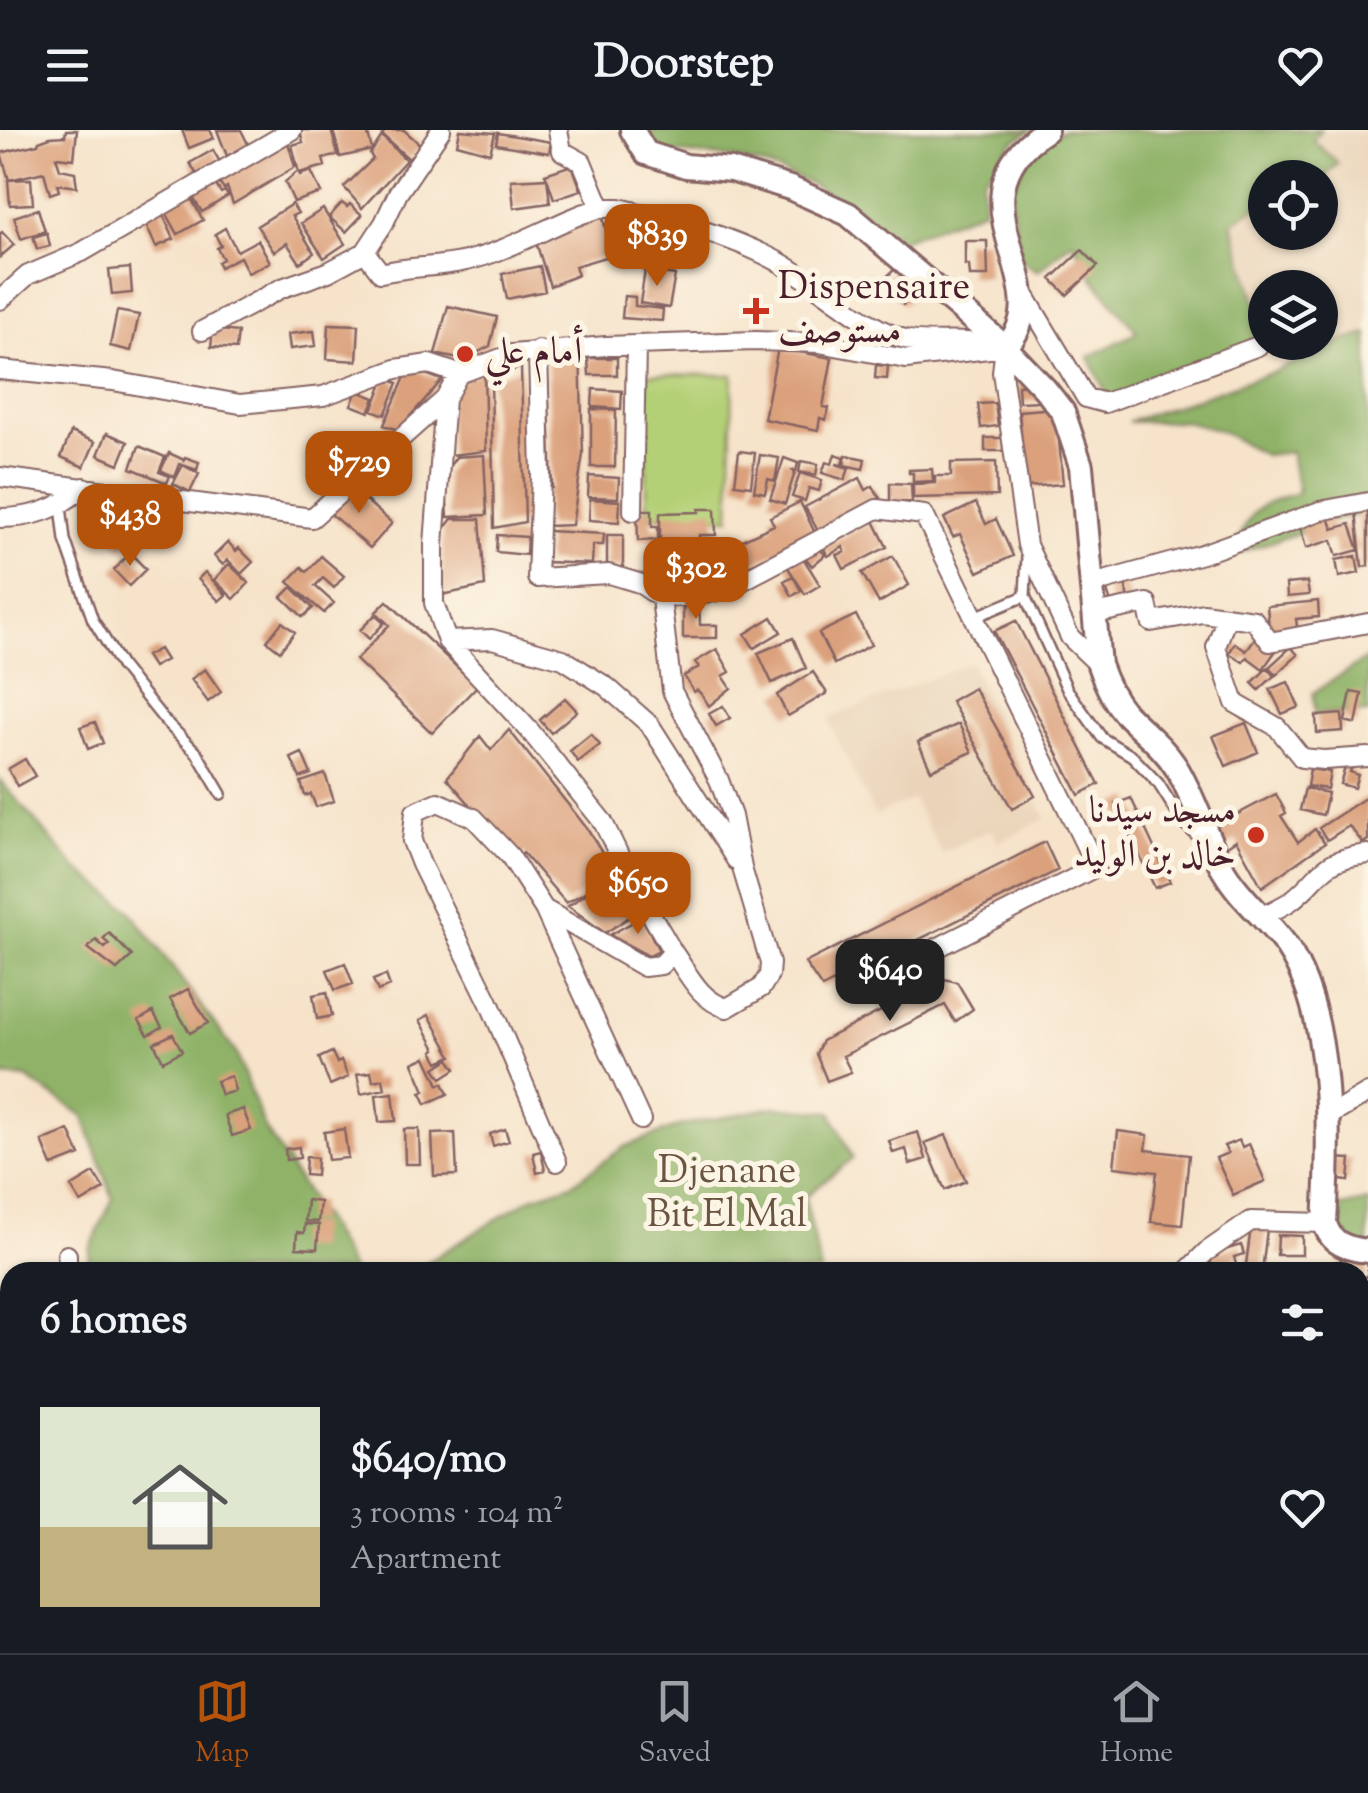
<!DOCTYPE html>
<meta charset="utf-8">
<style>
body{margin:0;font-family:"Sorts Mill Goudy",Amiri,serif;background:#242831;color:#f1f3f6;height:100vh;display:flex;flex-direction:column;font-size:38px;white-space:nowrap}
*{box-sizing:border-box;margin:0}
p{font-size:32px;color:#9ea1a6}
.icon{flex:none;width:55px;height:55px;fill:none;stroke:currentColor;stroke-width:2;stroke-linecap:round;stroke-linejoin:round}
.map{position:relative;flex:1;overflow:hidden}
.drawer{position:absolute;left:0px;top:1132px;width:1370px;height:392px;display:flex;flex-direction:column;background:#171b24;border-radius:30px 30px 0 0;box-shadow:0 2px 8px #0004}
.drawer>*{flex:none}
.controls{position:absolute;left:1248px;top:30px;display:grid;gap:20px}
.controls a{display:grid;place-items:center;width:90px;height:90px;border-radius:50%;background:#171b24;box-shadow:0 2px 8px #0004;font-size:50px}
.price{position:absolute;translate:-50% -85px;padding:0 22px;border-radius:20px;background:#b45309;color:#fff;font-size:32px;line-height:65px;filter:drop-shadow(0 2px 5px #0008)}
.price::after{content:'';position:absolute;left:50%;top:60px;width:30px;height:22px;margin-left:-15px;background:inherit;clip-path:polygon(0 0,100% 0,50% 100%)}
.price.current{background:#222;color:#fff}
ul{padding:0;list-style:none}
li{display:flex;align-items:center;gap:30px;height:250px;padding:0 40px}
li+li{border-top:2px solid #363941}
li span{display:grid;place-items:center;flex:none;width:280px;height:200px;border-radius:0px;color:#555}
li>.icon{margin-inline-start:auto}
span .icon{width:120px;height:120px;fill:#fffc;stroke-width:1}
li b{font-size:42px}
h2{display:flex;justify-content:space-between;align-items:center;height:120px;padding:0 40px;font-size:42px}
header{display:flex;justify-content:space-between;align-items:center;height:130px;padding:0 40px;background:#171b24;font-size:45px;font-weight:800}
.tab-bar{display:flex;justify-content:space-around;align-items:center;height:140px;border-top:2px solid #363941;background:#171b24;font-size:28px;color:#9ea1a6}
.tab-bar a{display:grid;justify-items:center;gap:5px}
.tab-bar .current{color:#b45309}
.map>svg:first-child{display:block}
.built{fill:#ead3b8}
.green{fill:#b4d076;stroke:#7f7850;stroke-width:2.5}
.forest{fill:#8fb267;stroke:#6c6849;stroke-width:2.5}
.building{fill:#dba07c}
.lines{fill:none;stroke-linecap:round;stroke-linejoin:round}
.service-casing{stroke:#866463;stroke-width:14}
.minor-casing{stroke:#866463;stroke-width:22}
.tertiary-casing{stroke:#866463;stroke-width:28}
.service{stroke:#fff;stroke-width:9}
.minor{stroke:#fff;stroke-width:18}
.tertiary{stroke:#fff;stroke-width:22}
.poi-dot{fill:#c8321e;stroke:#fcf5e5;stroke-width:4}
.labels{text-anchor:middle;dominant-baseline:central;stroke-width:10;stroke-linejoin:round;paint-order:stroke}
.poi-label{font-size:38px;fill:#4a1f2b;stroke:#fcf5e5;text-anchor:start}
.park-label{font-size:38px;fill:#6a5442;stroke:#fcf5e5}
</style>
<header><svg class="icon" aria-label="menu" viewBox="0 0 24 24"><path d="M4 6h16M4 12h16M4 18h16"/></svg>Doorstep<svg class="icon" aria-label="heart" viewBox="0 0 24 24"><path d="M12 20l-8-8c-3-5 5-10 8-4 3-6 11-1 8 4z"/></svg></header>
<div class="map">
<svg width="1368" height="1523" viewBox="0 0 1368 1523">
<rect width="100%" height="100%" fill="#fcf5e5"/>
<filter id="ink" filterUnits="userSpaceOnUse"><feTurbulence type="fractalNoise" baseFrequency=".01" numOctaves="2"/><feDisplacementMap in="SourceGraphic" scale="20" xChannelSelector="R" yChannelSelector="G"/><feConvolveMatrix kernelMatrix="1 2 1 2 8 2 1 2 1" color-interpolation-filters="sRGB"/></filter>
<filter id="wash" filterUnits="userSpaceOnUse"><feTurbulence type="fractalNoise" baseFrequency=".0048" numOctaves="4" result="noise"/><feDisplacementMap in="SourceGraphic" scale="40" xChannelSelector="R" yChannelSelector="G"/><feGaussianBlur stdDeviation="2.25" result="paint"/><feColorMatrix in="noise" values="0 0 0 0 0 0 0 0 0 0 0 0 0 0 0 0 0 1.4 0 .05"/><feComposite in="paint" operator="in"/></filter>
<g filter="url(#wash)">
<rect width="100%" height="100%" fill="#f6e3ca"/>
<path class="built" d="M1321 0H1368V204L1343 211 1307 227 1282 213 1320 212V158H1265V186L1255 169 1232 93 1265 71V102H1320V53L1337 33 1313 10Z
M970 533 1046 688 998 712 992 699 941 723 913 669 875 686 828 589Z"/>
<path class="green" d="M646 244 733 245 730 388 647 386Z"/>
<path class="forest" d="M646 0H1032L1014 11 982 50 984 79 901 110C853 73 796 41 735 29 710 24 683 24 658 22L645 6Z
M1064 0H1321L1313 10 1338 33 1320 53V48H1265V71L1232 93 1255 169 1265 186V212L1283 214 1111 274 1089 227 1137 202 1093 148 1072 111 1038 141 1020 130 1010 60 1036 13Z
M1368 204V384L1340 389 1232 425C1252 381 1250 376 1298 363L1291 322 1264 325 1221 301 1182 291 1128 292 1276 241 1343 211Z
M1368 528V583H1315L1313 563Z
M0 650 76 738 129 779 236 923 265 999 327 1095 353 1142H88L90 1119 113 1068 83 985 26 948 0 946Z
M774 977 831 982 853 1028 805 1067 821 1142H411L533 1067 572 1054 624 1017 679 996Z
M1368 1071V1120L1340 1104 1341 1077Z
M364 1515H983L979 1523H366Z"/>
<g id="blocks">
<path class="building" d="M66 0H77L74 29 56 27 60 39 75 42 77 57 57 54 59 61 50 64 44 42 9 50 1 23 38 14 39 11 50 7 65 6Z
M182 0H210L214 8 189 18Z
M217 0H241L249 16 227 26Z
M300 0H331L338 25 323 29 325 36 299 43 292 15 303 12Z
M333 0H367L372 20 340 27Z
M386 0H404L422 16 409 29 382 5Z
M460 0 495 3 490 23 457 14Z
M498 3 551 12 549 23 496 14Z
M382 6 406 30 362 78 344 57 373 29 370 24Z
M287 9 295 37 233 74 227 57 224 59 217 51Z
M213 20 220 32 197 45 190 33Z
M572 35 581 60 554 69 547 48 550 73 514 78 511 50 547 48 545 44Z
M298 41 300 45 311 41 321 63 294 72 285 52Z
M31 49 33 74 10 75 8 50Z
M212 49 221 63 225 61 228 66 202 82 190 63Z
M188 63 203 90 178 104 163 77Z
M342 73 347 77 350 74 362 85 346 102 329 87Z
M292 74 298 83 292 86 314 123 300 133 287 113 274 122 257 96Z
M160 78 174 109 156 117 142 86Z
M38 79 45 101 21 109 14 87Z
M323 79 345 114 324 128 301 93Z
M602 84 612 125 575 136 578 145 550 156 533 103Z
M225 98 237 121 258 110 270 132 248 143 240 127 220 137 218 132 223 129 217 118 221 116 215 104Z
M2 102 14 115 0 127V104Z
M47 103 50 116 37 119 33 107Z
M965 111H987L988 146H970L969 135H965Z
M1082 120 1098 136 1067 165 1051 149Z
M540 136 545 161 507 169 502 144Z
M897 137 919 160 903 175 881 152Z
M130 138 132 163 112 165 109 140Z
M645 140 675 145 669 178 640 173Z
M624 166 635 167V176L663 179 662 191 622 188Z
M448 176 497 187 490 216 463 230 435 224Z
M117 181 139 185 131 221 110 216Z
M329 194 359 195 357 231 327 229Z
M213 199 238 202 236 219 211 217Z
M314 201 316 216 290 219 288 204Z
M778 218 832 228 823 277 829 278 826 290 820 288 818 300 764 289Z
M580 219 583 324 572 395 548 396 545 385 548 358H552L547 220Z
M588 228H617V245H589Z
M876 235 888 236 887 249 875 248Z
M521 237 525 392 494 398 491 249Z
M409 238 442 250 398 300 384 295Z
M484 240 486 321 450 325 448 284 454 256Z
M385 248 398 253 385 285 372 280Z
M1040 254 1041 271 1019 272 1018 255Z
M593 259 622 261 621 279 592 277Z
M357 261 375 268 369 282 351 275Z
M995 273 998 296 981 298 978 274Z
M1056 278 1063 354 1026 357 1019 281Z
M591 279 616 280 615 337H591Z
M71 302 95 312 84 337 61 327Z
M107 303 128 312 119 334 98 325Z
M985 308H1003V321H985Z
M139 316 165 327 159 342 170 346 167 353 131 338Z
M739 321 755 323 751 356 735 354Z
M169 323 184 330 185 327 199 332 197 340 180 334 175 347 161 340Z
M835 324 844 327 842 335 836 334 849 338 845 350 822 343 826 332 832 334Z
M484 325 487 385 448 387 445 344 456 327Z
M760 325 779 328 775 351 768 349 765 363 754 361Z
M846 325 865 329 863 339 844 335Z
M784 328 798 333 796 341 791 340 795 342 785 374 770 369Z
M801 331 818 334 816 345 799 342Z
M996 332 997 366 913 368V354L935 353V346H951V333Z
M183 335 199 344 190 362 173 354Z
M932 339 933 351 913 352V343H909V340Z
M800 343 822 350 819 361 809 358 805 371 792 367Z
M589 346 619 348 618 368 588 367Z
M860 348 866 360 873 356 880 368 818 401 805 377Z
M890 353 911 354 912 372 890 373Z
M348 355 392 393 370 418 326 380Z
M590 369 620 371 619 392 589 390Z
M800 372 815 403 712 454 701 430 716 423 714 419 726 413 727 417 774 395 770 387Z
M976 373 986 394 996 389 1013 426 978 442 960 404 953 407 944 388Z
M699 379H715L716 405H699V416H690V411H660V383L699 382Z
M637 380H652V397H658V410L638 411Z
M1368 380V436L1362 437 1356 381Z
M122 384 139 401 122 419 105 402Z
M1329 387 1333 399 1350 394 1359 420 1337 426 1332 410 1306 418 1300 396Z
M452 389H480L485 456 442 465 443 400Z
M874 391 887 417 844 439 837 425 845 422 843 417 828 426 823 417Z
M548 401 604 404 603 415H593L592 434 546 432Z
M497 405 527 407 526 425 496 422Z
M607 405H623V438L607 437Z
M228 412 236 421 239 418 253 432 241 444 228 430 223 435 214 426Z
M818 416 825 425 812 436 805 427Z
M130 423 146 439 129 456 114 440Z
M668 423 690 424 689 455H667Z
M321 426 344 446 334 458 323 448 315 456 334 473 324 483 288 452 302 437 307 442Z
M802 426 820 455 805 464 787 436Z
M893 426 909 455 879 473 862 443Z
M1356 426 1359 443 1339 447 1336 430Z
M229 434 249 453 234 469 214 450Z
M205 442 226 465 219 471 198 449Z
M793 446 801 461 792 466 784 451Z
M1124 451 1131 474 1113 480 1106 457Z
M1307 452 1309 465 1287 467 1286 454Z
M292 457 313 478 303 487 282 467Z
M683 469H699L700 495H717V508H683Z
M387 471 477 556 432 603 356 530 389 495 376 482Z
M1318 471 1319 487 1296 489 1298 504 1270 507 1267 476Z
M375 485 384 493 369 509 360 500Z
M856 485 871 515 834 534 819 503Z
M772 487 781 502 754 518 745 504Z
M1016 491 1099 654 1079 665 994 501Z
M282 492 295 502 280 521 267 511Z
M1257 505 1277 519 1263 539 1247 527 1243 532 1229 523 1235 513 1246 521Z
M793 508 806 538 772 553 758 523Z
M1291 517 1298 525 1276 545 1269 537Z
M159 519 166 530 153 537 146 526Z
M717 519 730 542 723 546 731 558 709 576 702 565 697 560 694 562 684 546 699 537 695 532Z
M1267 538 1274 546 1259 560 1252 553Z
M205 539 221 562 208 572 191 549Z
M813 542 827 563 788 586 777 565Z
M1288 552 1299 577 1282 584 1270 559Z
M974 558 1035 666 1012 679 951 571Z
M1351 562 1362 564 1356 594 1345 591Z
M565 568 577 581 551 603 540 590Z
M723 576 730 588 716 596 709 584Z
M1342 584 1343 601 1317 603 1316 586Z
M95 592 103 613 88 619 80 597Z
M1246 593 1258 622 1226 636 1213 606Z
M959 594 972 622 931 640 918 612Z
M509 600 589 701 637 782 605 803 568 776 606 750 566 773 523 723 518 730 447 648 480 606 491 620Z
M591 604 600 615 578 632 570 621Z
M302 623 311 644 300 648 291 628Z
M25 629 35 646 17 656 8 639Z
M1347 630 1354 632 1350 642 1358 645 1354 658 1340 654Z
M1310 639 1330 642 1327 659 1307 656Z
M325 644 334 671 316 677 311 664 305 666 301 652Z
M1305 658 1328 663 1323 685 1300 680Z
M1276 664 1286 683 1281 686 1298 712 1315 699 1325 713 1262 757 1236 710 1224 718 1215 696Z
M1368 666V710L1363 713 1349 696 1327 710 1319 698Z
M1131 668 1170 752 1155 758 1115 674Z
M1045 712 1058 740 822 858 805 833Z
M642 787 659 821 649 826 610 805Z
M109 803 132 826 117 840 88 818 96 810 105 818 109 814 103 809Z
M345 833 353 854 335 860 327 840Z
M386 845 390 856 378 861 373 850Z
M944 849 957 852 973 879 955 892 945 875 843 926 851 942 827 951 816 924 822 911Z
M188 859 208 893 190 903 170 869Z
M327 862 332 886 317 889 313 865Z
M153 882 162 897 148 905 139 890Z
M429 885 452 926 439 932 433 921 436 919 420 890Z
M173 904 182 921 163 931 154 913Z
M332 922 337 933 341 931 348 947 330 955 319 928Z
M426 927 439 955 443 953 448 964 426 974 421 963 425 961 413 933Z
M449 929 456 939 442 948 435 938Z
M371 942 373 951 383 949 385 959 361 964 357 944Z
M231 946 235 961 221 965 216 951Z
M393 963 396 991 379 992 376 965Z
M243 979 251 1000 232 1006 225 985Z
M344 999 348 1028 328 1030 324 1002Z
M404 999H419L420 1034H405Z
M505 999 509 1011 493 1016 490 1004Z
M69 1000 80 1025 52 1036 42 1011Z
M1118 1001 1148 1005 1146 1020 1189 1025 1182 1095 1151 1092 1157 1042 1114 1037Z
M918 1002 926 1029 910 1034 906 1019 893 1023 889 1011Z
M455 1003 457 1045 434 1046 432 1004Z
M946 1005 966 1051 945 1060 925 1013Z
M1239 1010 1242 1017 1249 1014 1265 1051 1233 1065 1216 1028 1228 1023 1224 1016Z
M299 1017 300 1028 286 1030 285 1019Z
M541 1021 545 1041 537 1043 533 1023Z
M306 1027 317 1028 316 1046 305 1045Z
M1331 1028 1351 1029 1349 1051 1330 1049Z
M94 1043 104 1059 81 1073 71 1057Z
M307 1070 320 1072 318 1092 305 1091Z
M305 1094 319 1095 317 1119 296 1118 297 1102 304 1103Z
M1251 1097 1267 1099 1262 1142H1245Z
M1278 1105 1302 1106V1125H1277Z
M1241 1115 1244 1124 1234 1127 1238 1142H1214L1208 1125Z
M1342 1123 1368 1128 1367 1147 1360 1146V1142H1338Z
M1362 1159 1368 1161V1185L1360 1182Z
M8 1191 10 1207 0 1209V1193Z
M1360 1196 1368 1198V1225L1360 1223Z
M10 1341V1361L1 1362 0 1342Z
M10 1368V1406H9L0 1370Z
M4 1429 10 1435V1459L0 1448V1433Z
M4 1487 10 1492V1515H23L15 1523H0V1491Z
M1360 1497 1368 1501V1523L1349 1521 1352 1515H1360Z
M94 1515H126L118 1523H100Z
M981 1515H1003L1012 1519 1010 1523H986L979 1520Z
M1170 1515H1203L1198 1523H1178L1169 1517Z"/>
</g>
</g>
<g filter="url(#ink)">
<use href="#blocks" fill-opacity="0" stroke="#866463" stroke-width="2.5"/>
<g class="lines">
<g class="service-casing">
<path id="service" d="M61 376 65 410 93 490 121 536 165 591 197 623 221 664
M1027 426 1025 466 1067 559 1102 608 1132 626 1158 653 1182 691 1200 709
M975 487 1025 466"/>
</g>
<g class="minor-casing">
<path id="minor" d="M441 0 398 63 384 93 365 122 381 143C409 136 437 138 466 131 505 122 544 99 582 84L601 78H619C674 91 729 105 779 132 818 153 868 202 909 210 934 214 960 209 986 214
M558 0 562 21 582 32 601 78
M1024 164 1086 268 1105 273 1258 216
M0 170 28 145 82 122 292 0
M202 201 282 158 328 142 365 122
M1005 217 1002 242 1027 415 1070 507 1099 535
M538 220 541 345 537 448 609 444 639 453 661 468 695 466 727 459 877 379 924 385 1096 737 876 849
M0 240 113 251 240 274 323 266 396 239 429 234 459 244
M445 269 434 414V473L447 511 530 601 603 692 631 750 673 822 661 835 644 837 544 779 510 726 474 688 438 672 415 682 412 711 421 734 489 872 557 1032
M0 347 312 388 445 269 459 244 512 224 606 216 755 211 819 213 906 229 1005 217
M633 381 636 216
M0 388C34 388 58 379 84 357
M1093 454 1202 424 1320 381 1368 372
M661 468 672 561 719 650 732 686 742 738 770 833 769 845 761 858 727 878C700 871 688 843 673 822
M1095 484 1147 473 1151 492 1203 483 1254 490 1270 512 1368 493
M1227 486 1216 517 1235 573 1277 597 1302 628 1324 630 1368 627
M447 511 492 509 563 529 607 557 650 595 736 730
M544 779 641 990
M1263 786C1272 781 1284 776 1292 770 1325 744 1318 730 1368 724
M1329 986 1368 963
M67 1142V1125
M1186 1142 1206 1122 1251 1091 1325 1093
M1360 1254 1368 1253
M1360 1355 1368 1337
M1360 1464 1368 1468
M140 1515V1523
M36 1523 46 1515"/>
</g>
<g class="tertiary-casing">
<path id="tertiary" d="M632 0 646 23 686 36 731 40 790 58 848 84 1005 217 1045 259 1063 282 1081 336 1099 535C1105 552 1112 568 1124 582 1142 601 1161 614 1176 637 1196 670 1206 708 1224 741 1241 770 1269 790 1287 817 1334 888 1330 1012 1325 1093 1330 1114 1348 1119 1368 1121
M1005 217C1066 158 941 68 1046 0"/>
</g>
<use href="#service" class="service"/>
<use href="#minor" class="minor"/>
<use href="#tertiary" class="tertiary"/>
</g>
</g>
<g class="poi-dot">
<path d="M751 166h10v10h10v10h-10v10h-10v-10h-10v-10h10z"/>
<circle cx="465" cy="224" r="10"/>
<circle cx="1256" cy="705" r="10"/>
</g>
<g class="labels">
<g class="poi-label">
<text x="778" y="159">Dispensaire<tspan x="778" dy="44">مستوصف</tspan></text>
<text x="485" y="224">أمام علي</text>
<text x="1236" y="683" text-anchor="end">مسجد سيدنا<tspan x="1236" dy="44">خالد بن الوليد</tspan></text>
</g>
<g class="park-label">
<text x="727" y="1043">Djenane<tspan x="727" dy="44">Bit El Mal</tspan></text>
</g>
</g>
</svg>
<div class="controls">
<a><svg class="icon" aria-label="locate" viewBox="0 0 24 24"><circle cx="12" cy="12" r="6"/><path d="M12 2v4M12 18v4M2 12h4M18 12h4"/></svg></a>
<a><svg class="icon" aria-label="layers" viewBox="0 0 24 24"><path d="M12 4l9 5-9 5-9-5zM3 14l9 5 9-5"/></svg></a>
</div>
<b class="price" style="left:657px;top:159px">$839</b>
<b class="price" style="left:359px;top:386px">$729</b>
<b class="price" style="left:130px;top:439px">$438</b>
<b class="price" style="left:696px;top:492px">$302</b>
<b class="price" style="left:638px;top:807px">$650</b>
<b class="price current" style="left:890px;top:894px">$640</b>
<section class="drawer">
<h2>6 homes<svg class="icon" aria-label="filters" viewBox="0 0 24 24"><path d="M4 7h16M4 17h16"/><circle cx="9" cy="7" r="2"/><circle cx="15" cy="17" r="2"/></svg></h2>
<ul>
<li><span style="background:linear-gradient(#dfe7d0 60%,#c2b280 0)"><svg class="icon" aria-label="home" viewBox="0 0 24 24"><path d="M3 11l9-7 9 7M6 9v11h12V9"/></svg></span><div><b>$640/mo</b><p>3 rooms · 104 m²</p><p>Apartment</p></div><svg class="icon" aria-label="heart" viewBox="0 0 24 24"><path d="M12 20l-8-8c-3-5 5-10 8-4 3-6 11-1 8 4z"/></svg></li>
</ul>
</section>
</div>
<nav class="tab-bar">
<a class="current"><svg class="icon" aria-label="map" viewBox="0 0 24 24"><path d="M3 6l6-2 6 2 6-2v14l-6 2-6-2-6 2zM9 4v14M15 6v14"/></svg>Map</a>
<a><svg class="icon" aria-label="saved" viewBox="0 0 24 24"><path d="M7 4h10v16l-5-4-5 4z"/></svg>Saved</a>
<a><svg class="icon" aria-label="home" viewBox="0 0 24 24"><path d="M3 11l9-7 9 7M6 9v11h12V9"/></svg>Home</a>
</nav>
